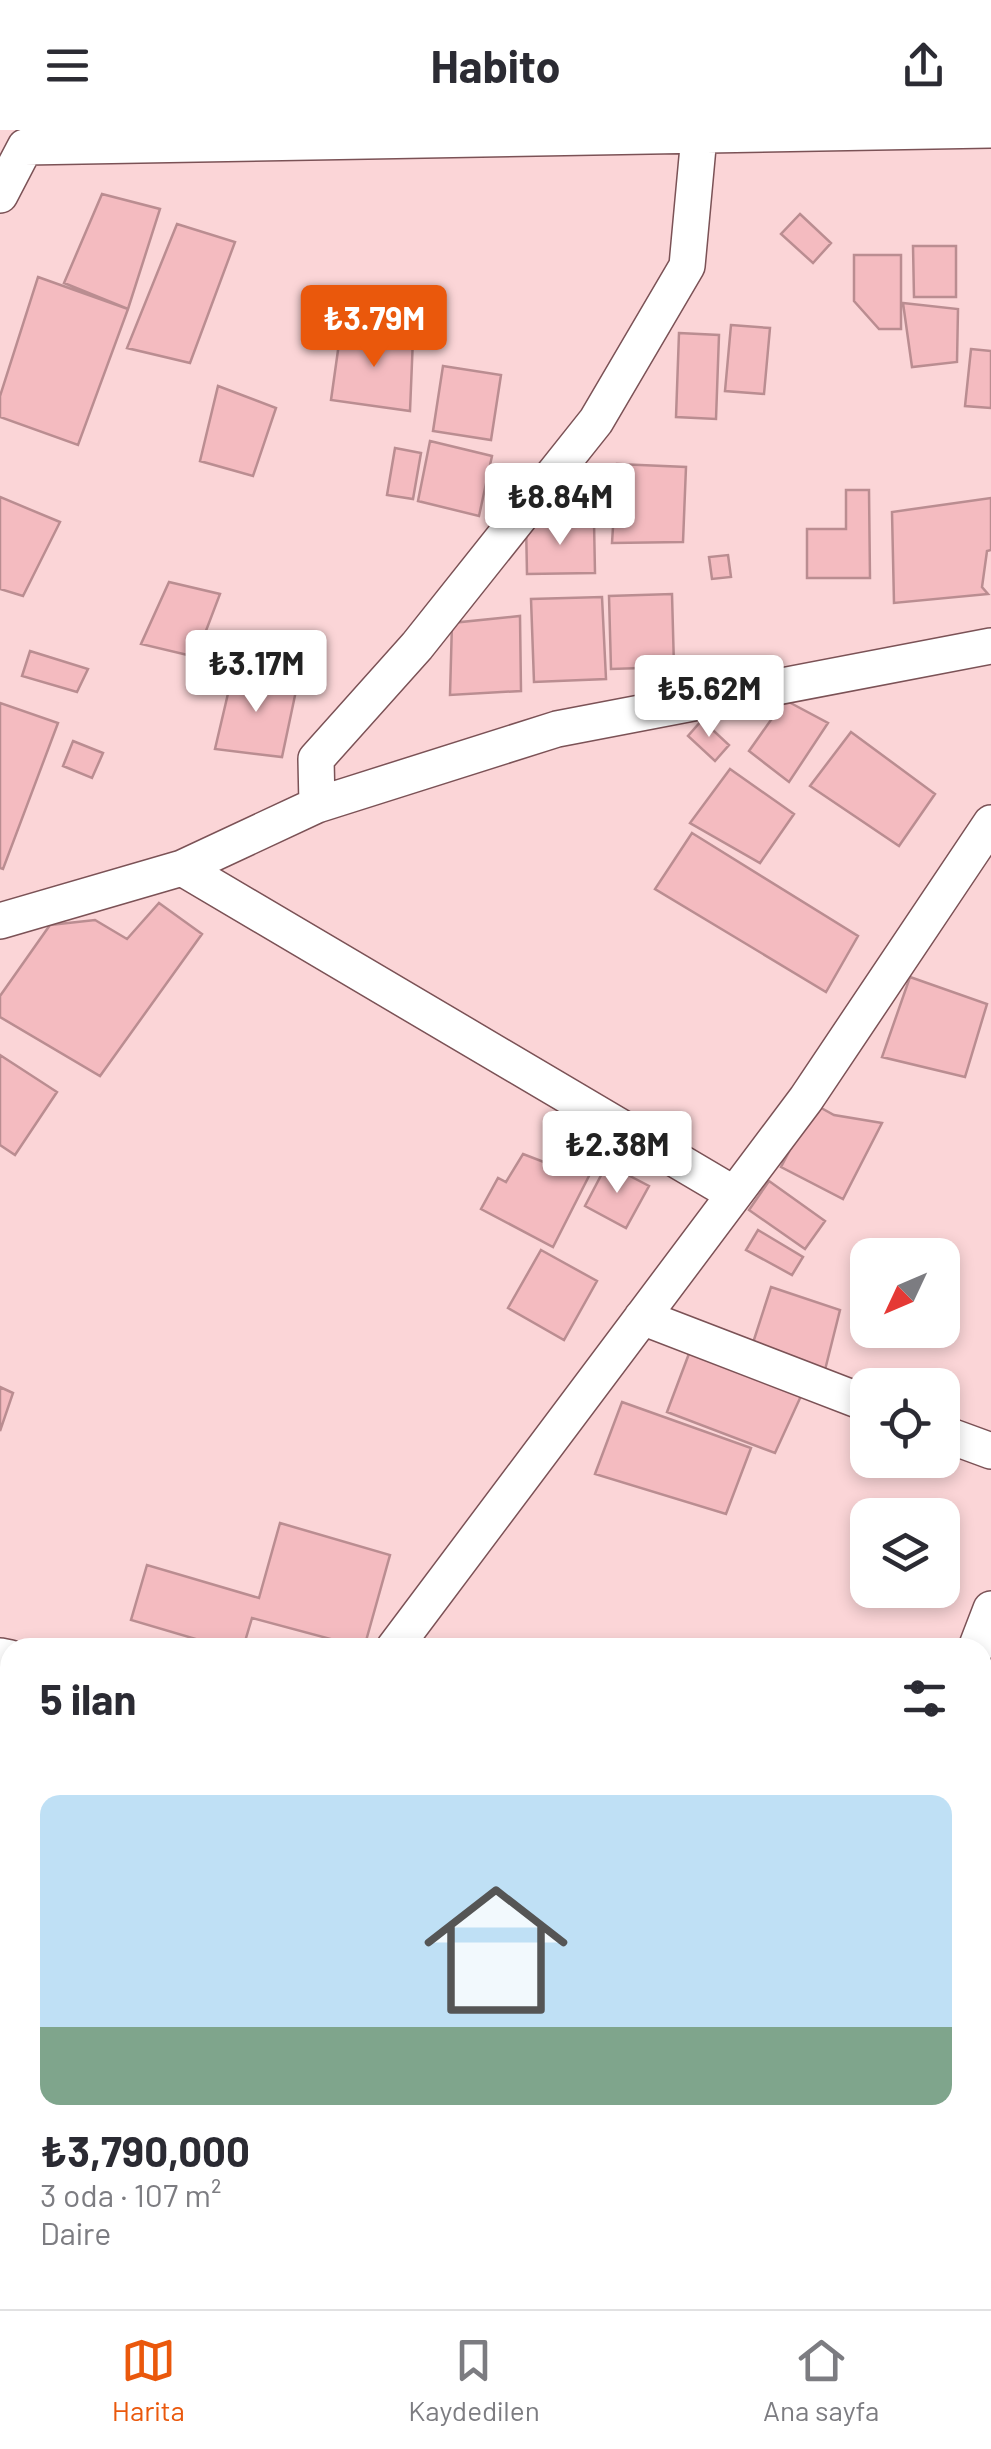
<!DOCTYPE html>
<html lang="tr">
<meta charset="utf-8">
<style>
body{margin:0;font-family:Barlow,sans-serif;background:#f7f7f7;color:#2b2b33;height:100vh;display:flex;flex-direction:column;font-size:38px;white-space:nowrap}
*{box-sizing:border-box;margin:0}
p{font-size:32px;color:#7c7c81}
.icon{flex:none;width:55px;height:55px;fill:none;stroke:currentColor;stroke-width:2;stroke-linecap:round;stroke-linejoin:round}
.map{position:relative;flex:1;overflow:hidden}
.drawer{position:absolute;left:0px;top:1508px;width:992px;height:672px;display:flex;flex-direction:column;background:#fff;border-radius:30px 30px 0 0;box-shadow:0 5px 15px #0003}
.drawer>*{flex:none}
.needle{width:65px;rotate:226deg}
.buttons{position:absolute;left:850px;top:1108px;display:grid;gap:20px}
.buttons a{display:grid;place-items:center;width:110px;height:110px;border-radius:20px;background:#fff;box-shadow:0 5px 15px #0003;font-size:50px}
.price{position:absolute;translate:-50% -85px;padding:0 22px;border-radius:10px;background:#fff;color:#222;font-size:32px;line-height:65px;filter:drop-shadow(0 2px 5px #0008)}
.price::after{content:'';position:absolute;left:50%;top:60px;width:30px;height:22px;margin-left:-15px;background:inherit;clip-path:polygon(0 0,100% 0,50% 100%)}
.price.selected{background:#ea580c;color:#fff}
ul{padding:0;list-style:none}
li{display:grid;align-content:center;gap:20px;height:530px;padding:0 40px}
li span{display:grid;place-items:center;height:310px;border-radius:20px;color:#555}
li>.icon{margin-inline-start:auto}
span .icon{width:180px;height:180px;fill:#fffc;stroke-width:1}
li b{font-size:42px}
h2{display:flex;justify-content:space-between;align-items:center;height:120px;padding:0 40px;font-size:42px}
header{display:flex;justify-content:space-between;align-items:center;height:130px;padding:0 40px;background:#fff;font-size:45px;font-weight:700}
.tab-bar{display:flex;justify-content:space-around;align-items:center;height:140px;border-top:2px solid #e1e1e2;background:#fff;font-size:28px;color:#7c7c81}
.tab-bar a{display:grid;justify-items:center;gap:5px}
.tab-bar .selected{color:#ea580c}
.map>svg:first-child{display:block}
.green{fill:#d3a1ef}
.building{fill:#f4bbc0;stroke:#ba8d91;stroke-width:2.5}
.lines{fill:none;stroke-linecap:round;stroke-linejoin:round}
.street-casing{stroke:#7b5256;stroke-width:38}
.secondary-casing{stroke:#7b5256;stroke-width:52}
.street{stroke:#fff;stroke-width:35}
.secondary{stroke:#ddecd2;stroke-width:50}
</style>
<header><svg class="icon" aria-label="menu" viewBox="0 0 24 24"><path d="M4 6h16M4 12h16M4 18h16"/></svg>Habito<svg class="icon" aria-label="share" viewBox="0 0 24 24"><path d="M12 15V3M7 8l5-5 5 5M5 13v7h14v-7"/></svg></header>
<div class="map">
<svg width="991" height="2179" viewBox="0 0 991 2179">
<rect width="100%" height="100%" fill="#fbd5d7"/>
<path class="green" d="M0 1817H10V1996L0 1997Z"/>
<path class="building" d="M102 64 160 79 128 179 64 153Z
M800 84 831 113 813 133 781 104Z
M177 94 235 112 190 233 127 218Z
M913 116H956V167H914Z
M854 125H901V199H879L854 171Z
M38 147 128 179 78 315 0 287V266Z
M903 173 958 179 957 232 912 237Z
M731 195 770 198 764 264 725 261Z
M341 199 413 208 410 281 331 270Z
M679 203 719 205 716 289 676 287Z
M971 219 991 221V278L965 276Z
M443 236 501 245 491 310 433 301Z
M218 256 276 278 253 346 200 331Z
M430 311 492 326 479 386 418 371Z
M395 318 421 323 413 369 387 365Z
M617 334 686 337 683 412 612 413Z
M846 360H869L870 448H807V399H846Z
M0 367 60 392 23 466 0 459Z
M991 368V420L987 421 982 457 988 464 894 473 892 382Z
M526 392H594L595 443 527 444Z
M728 425 731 447 712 449 709 427Z
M169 452 220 464 196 527 141 514Z
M672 464 674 537 611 539 609 466Z
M602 467 606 549 534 552 531 469Z
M520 486 521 561 450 565 452 493Z
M30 521 88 539 77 562 22 546Z
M234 538 297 556 282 627 215 619Z
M785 570 828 593 789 652 749 621Z
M0 573 58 593 3 739 0 738Z
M702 590 729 615 715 631 688 606Z
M851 602 935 664 899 716 810 656Z
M73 611 103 623 92 648 63 636Z
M730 639 794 684 760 733 690 693Z
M692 703 858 806 826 862 655 759Z
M159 773 202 804 100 946 0 887V866L50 795 95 790 127 809Z
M910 847 987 874 965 947 882 927Z
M0 925 57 962 15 1025 0 1015Z
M814 974 834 985 882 993 843 1069 781 1037Z
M523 1024 567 1041 575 1025 594 1036 553 1117 481 1079 498 1048 506 1052Z
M607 1034 649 1056 626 1098 585 1076Z
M769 1051 825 1091 805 1119 749 1080Z
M758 1100 803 1127 792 1145 746 1120Z
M541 1120 597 1151 564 1210 508 1178Z
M771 1157 840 1180 824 1244 751 1219Z
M690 1221 801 1266 775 1323 667 1282Z
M0 1257 13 1263 0 1301Z
M622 1272 751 1318 726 1384 595 1344Z
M280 1393 390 1425 364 1518 252 1488 243 1518H226L131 1490 147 1435 259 1468Z
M5 1546 10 1547V1598L0 1596Z
M982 1681 991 1682 982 1734Z
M286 2170H349L346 2179H283Z
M372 2170H480L479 2179H369Z
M497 2170H532L531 2179H497Z
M764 2170H830V2175Z"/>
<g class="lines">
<g class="street-casing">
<path id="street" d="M0 65 25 17 990 0
M317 675 316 629 417 516 596 291 687 136 699 6
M182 738 734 1064
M0 791 182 738 317 675 557 599 991 516
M642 1187 868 1274
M942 1303 991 1321
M394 1518 806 969 991 693
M976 1518 991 1479
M0 1526 10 1528
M90 2179 95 2170
M858 2179V2170"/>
</g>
<g class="secondary-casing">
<path id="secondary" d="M0 2023 10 2022
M982 2034H991"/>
</g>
<use href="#street" class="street"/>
<use href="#secondary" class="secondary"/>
</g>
</svg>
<div class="buttons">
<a><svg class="needle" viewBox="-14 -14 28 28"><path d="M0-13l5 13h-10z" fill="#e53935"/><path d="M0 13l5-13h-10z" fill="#7c7c81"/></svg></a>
<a><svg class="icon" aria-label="locate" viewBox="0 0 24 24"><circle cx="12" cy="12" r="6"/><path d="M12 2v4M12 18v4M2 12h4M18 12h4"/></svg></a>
<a><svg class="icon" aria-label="layers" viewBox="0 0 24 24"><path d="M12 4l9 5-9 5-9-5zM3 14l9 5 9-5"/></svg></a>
</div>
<b class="price selected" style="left:374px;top:240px">₺3.79M</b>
<b class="price" style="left:560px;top:418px">₺8.84M</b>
<b class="price" style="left:256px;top:585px">₺3.17M</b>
<b class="price" style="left:709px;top:610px">₺5.62M</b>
<b class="price" style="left:617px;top:1066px">₺2.38M</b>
<section class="drawer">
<h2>5 ilan<svg class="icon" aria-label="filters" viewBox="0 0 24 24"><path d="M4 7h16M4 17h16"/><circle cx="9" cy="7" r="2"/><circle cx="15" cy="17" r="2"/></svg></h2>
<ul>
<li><span style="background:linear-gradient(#bfe0f5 75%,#7fa58c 0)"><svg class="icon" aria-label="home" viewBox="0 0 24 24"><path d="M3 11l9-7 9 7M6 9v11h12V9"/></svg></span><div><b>₺3,790,000</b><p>3 oda · 107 m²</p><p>Daire</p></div></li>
</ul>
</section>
</div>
<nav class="tab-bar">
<a class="selected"><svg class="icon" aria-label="map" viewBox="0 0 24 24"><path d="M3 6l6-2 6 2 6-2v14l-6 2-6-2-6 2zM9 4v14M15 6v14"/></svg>Harita</a>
<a><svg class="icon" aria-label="saved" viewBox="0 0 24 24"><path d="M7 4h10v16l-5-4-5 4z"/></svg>Kaydedilen</a>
<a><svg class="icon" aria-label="home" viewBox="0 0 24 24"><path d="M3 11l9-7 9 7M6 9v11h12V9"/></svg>Ana sayfa</a>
</nav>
